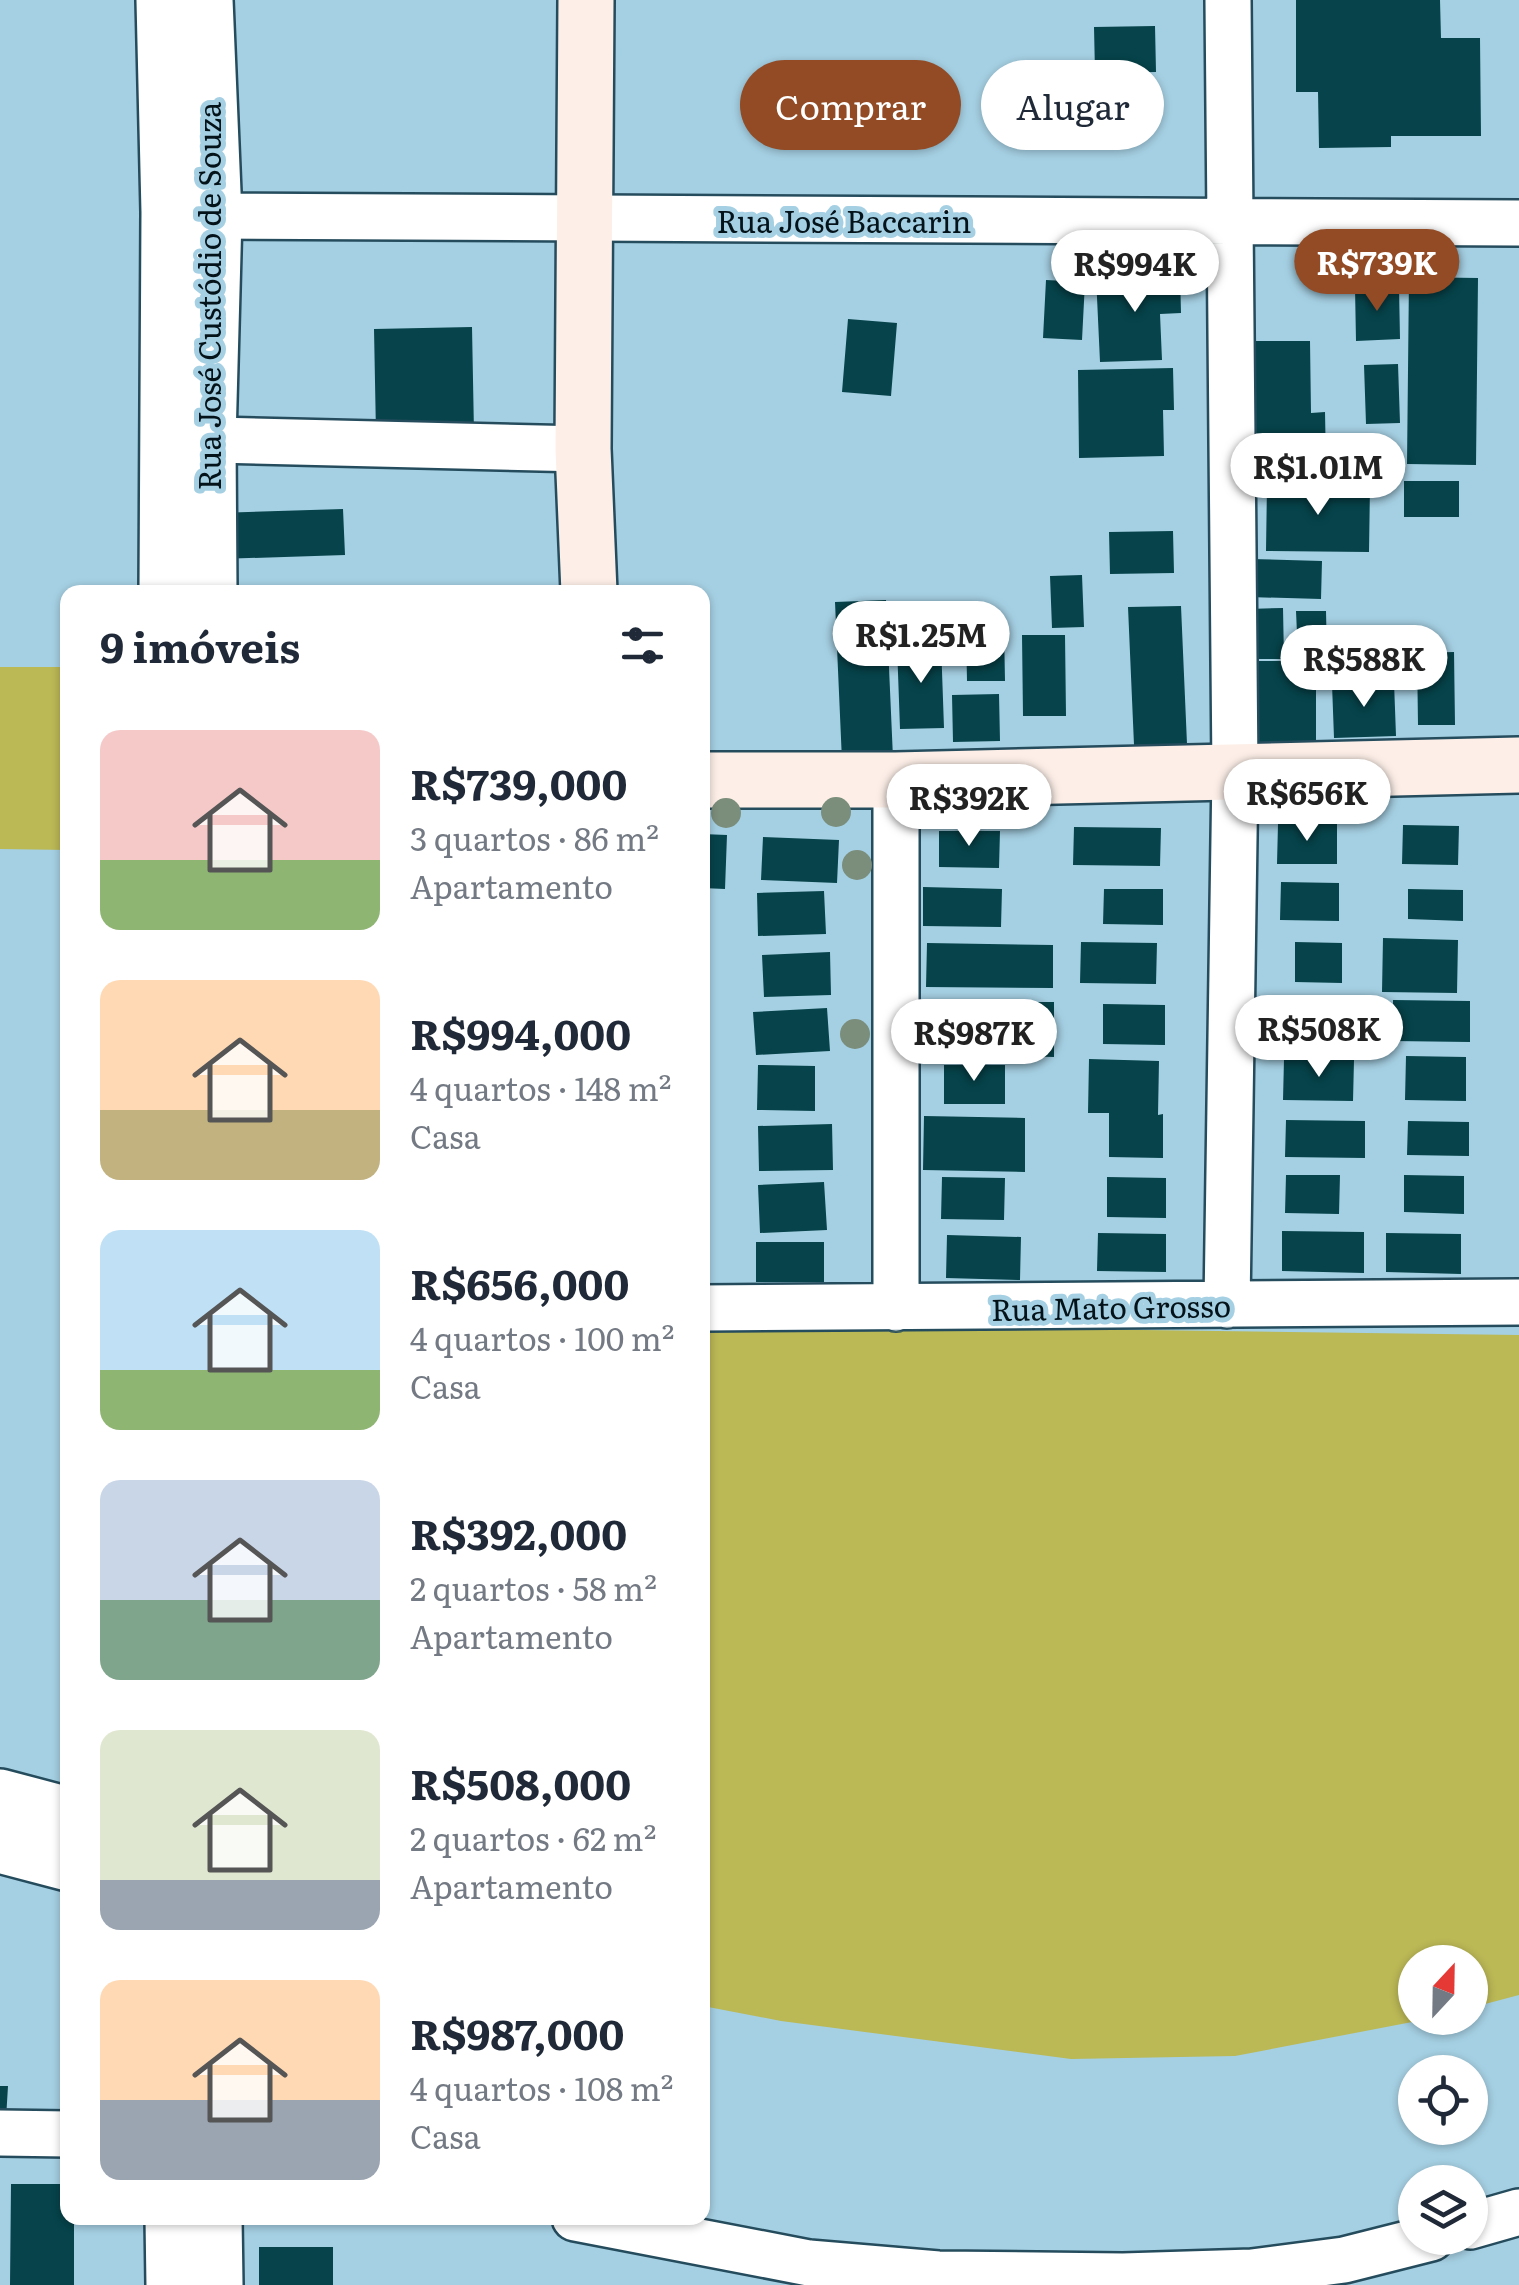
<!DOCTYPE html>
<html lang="pt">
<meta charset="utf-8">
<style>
body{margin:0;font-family:Literata,serif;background:#f2f2f3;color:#1f2937;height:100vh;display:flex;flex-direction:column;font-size:38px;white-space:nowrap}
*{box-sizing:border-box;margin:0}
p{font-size:32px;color:#747a83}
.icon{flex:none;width:55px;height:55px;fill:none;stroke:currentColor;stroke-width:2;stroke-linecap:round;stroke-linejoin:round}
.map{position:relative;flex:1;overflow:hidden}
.drawer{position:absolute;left:60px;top:585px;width:650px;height:1640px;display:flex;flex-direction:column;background:#fff;border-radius:20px;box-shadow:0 2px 8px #0004}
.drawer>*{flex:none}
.guide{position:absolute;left:740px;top:60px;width:628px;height:90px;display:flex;gap:20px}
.needle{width:65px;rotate:22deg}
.tools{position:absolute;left:1398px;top:1945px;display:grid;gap:20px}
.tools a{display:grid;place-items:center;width:90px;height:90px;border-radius:50%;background:#fff;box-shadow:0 2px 8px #0004;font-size:50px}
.price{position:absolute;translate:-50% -85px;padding:0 22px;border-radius:35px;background:#fff;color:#222;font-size:32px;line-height:65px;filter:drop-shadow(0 2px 5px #0008)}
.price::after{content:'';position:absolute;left:50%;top:60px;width:30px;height:22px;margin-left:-15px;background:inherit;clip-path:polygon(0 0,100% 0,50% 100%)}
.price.on{background:#924b25;color:#fff}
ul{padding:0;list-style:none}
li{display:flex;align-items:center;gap:30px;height:250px;padding:0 40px}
li span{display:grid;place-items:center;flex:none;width:280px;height:200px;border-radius:20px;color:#555}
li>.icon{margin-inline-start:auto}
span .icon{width:120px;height:120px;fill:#fffc;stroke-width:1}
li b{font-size:42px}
h2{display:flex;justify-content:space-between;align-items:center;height:120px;padding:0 40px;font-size:42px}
.chip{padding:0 35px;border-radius:45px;background:#fff;box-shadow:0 2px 8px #0004;font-size:35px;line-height:90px}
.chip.on{background:#924b25;color:#fff}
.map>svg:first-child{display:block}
.green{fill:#bbb856}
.building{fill:#06434a}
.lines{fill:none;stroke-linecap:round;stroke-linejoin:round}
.minor-casing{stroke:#254c5d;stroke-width:50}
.tertiary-casing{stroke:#254c5d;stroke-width:60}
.secondary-casing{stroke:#254c5d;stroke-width:60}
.minor{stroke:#fff;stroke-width:45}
.tertiary{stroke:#fff;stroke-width:55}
.secondary{stroke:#fdefe8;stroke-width:55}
.tree{fill:#7b8d7b}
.labels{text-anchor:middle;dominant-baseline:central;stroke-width:10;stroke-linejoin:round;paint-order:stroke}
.street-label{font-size:30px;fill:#04131a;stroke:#a5d0e3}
</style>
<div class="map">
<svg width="1519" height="2285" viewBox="0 0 1519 2285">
<rect width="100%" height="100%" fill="#a5d0e3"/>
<path class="green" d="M0 667H67V850L0 849Z
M702 1324 1519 1335V1995L1470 2008V1962H1415V2018H1433L1235 2056 1071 2059 781 2021 703 2006Z"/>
<path class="building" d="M1296 0H1440L1441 38H1480L1481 136H1391V147L1319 148 1318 92H1296Z
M1155 26 1156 72 1095 73 1094 27Z
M1180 273 1181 313 1160 314 1162 360 1100 362 1096 276Z
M1409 277 1478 278 1476 465 1407 464Z
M1046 280 1085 282 1082 340 1043 338Z
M1399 287 1400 339 1356 341 1355 288Z
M848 319 897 323 891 396 842 392Z
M472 327 474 433 376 434 374 329Z
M1247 341H1310L1311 413 1325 412 1326 464 1252 466Z
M1398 364 1400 423 1366 424 1364 365Z
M1173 368 1174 410H1163L1164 456 1079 458 1078 370Z
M1404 481H1459V517H1404Z
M1267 484 1370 486 1369 552 1266 551Z
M343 509 345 555 219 559 217 513Z
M1173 531 1174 573 1110 574 1109 532Z
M1250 559 1322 561 1321 599 1249 597Z
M1082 575 1084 627 1052 628 1050 576Z
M886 600 893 758 842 761 835 602Z
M1181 606 1187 744 1134 745 1128 607Z
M1283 608 1284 659H1248V609Z
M1296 611H1326L1327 656H1298Z
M1004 629 1005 681H967L966 630Z
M1022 635H1065L1066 716H1023Z
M941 643 944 728 900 729 897 645Z
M1454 652 1455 725H1418L1417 653Z
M1258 661H1316V743L1258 744Z
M1394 682 1396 736 1334 738 1332 684Z
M999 694 1000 741 953 742 952 695Z
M1278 824H1337V864H1277Z
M1403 825 1459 826 1458 865 1402 864Z
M1074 827 1161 828 1160 866 1073 865Z
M939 831H1000L999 868 939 867Z
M702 834 727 835 725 889 702 888Z
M763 837 839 840 837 883 761 880Z
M1281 882 1339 883V921L1280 920Z
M923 887 1002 889 1001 927 923 926Z
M1104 889H1163V925L1103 924Z
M1408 889 1463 890V921L1408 919Z
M824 891 826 934 758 936 757 893Z
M1383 938 1458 940 1457 993 1382 992Z
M1081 942 1157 943 1156 984 1080 983Z
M1295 942 1342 943V983L1295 982Z
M927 943 1053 945V988L926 987Z
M830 952 831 995 764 997 762 955Z
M1290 999 1376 1002V1054L1332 1053V1040H1290Z
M1393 1000 1470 1001V1042L1393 1041Z
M932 1001 995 1003 994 1056 931 1055Z
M1012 1002H1054V1057L1012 1056Z
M1103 1004 1165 1005V1045L1103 1044Z
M827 1008 830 1051 756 1055 753 1012Z
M1406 1056 1466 1057V1101L1405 1100Z
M1089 1059 1159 1061 1158 1115 1163 1114V1158L1109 1157V1113H1088Z
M1284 1059 1354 1060 1353 1101 1283 1100Z
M758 1065 815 1066V1111L757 1110Z
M944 1065H1005V1104H944Z
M924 1116 1025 1118V1172L923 1170Z
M1286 1120 1365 1121V1158L1285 1157Z
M1408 1121 1469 1122V1156L1407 1155Z
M832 1124 833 1170 759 1171 758 1126Z
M1286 1175H1340L1339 1214 1285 1213Z
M1404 1175 1464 1176V1214L1404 1212Z
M942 1177 1005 1178 1004 1220 941 1219Z
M1107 1177 1166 1178V1218L1107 1217Z
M824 1182 827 1230 760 1233 758 1185Z
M1282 1231 1364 1232V1273L1282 1271Z
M1098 1233 1166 1234V1272L1097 1271Z
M1386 1233 1461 1234V1274L1386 1272Z
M947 1235 1021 1237 1020 1280 946 1278Z
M756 1242H824V1282H756Z
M0 2086H8L6 2119 0 2118Z
M11 2184H68V2218H74V2285H10Z
M259 2247H333V2285H259Z"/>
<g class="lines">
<g class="minor-casing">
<path id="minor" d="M181 213 214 216 1519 223
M175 439 583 449
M896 780V1308
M1227 1305 1235 771 1228 0
M702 1308 1519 1302
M0 2133 68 2134
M575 2218 809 2263 938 2274 1123 2276 1252 2272 1344 2260 1431 2238
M1470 2226 1519 2212"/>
</g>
<g class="tertiary-casing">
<path id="tertiary" d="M164 0 169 212 167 592
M205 0 214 216 208 439 209 592
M0 1797 68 1815
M0 1845 68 1863
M173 2218 174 2285
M214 2218 215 2285"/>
</g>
<g class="secondary-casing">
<path id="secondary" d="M586 0 583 449 589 592
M702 780H896L1519 765"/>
</g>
<use href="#minor" class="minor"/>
<use href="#tertiary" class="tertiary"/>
<use href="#secondary" class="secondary"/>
</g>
<g class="tree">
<circle cx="836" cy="812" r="15"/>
<circle cx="726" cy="813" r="15"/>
<circle cx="857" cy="865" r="15"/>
<circle cx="855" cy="1034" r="15"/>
</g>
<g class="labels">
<g class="street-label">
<text x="844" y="220">Rua José Baccarin</text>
<text transform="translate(208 296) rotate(-90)">Rua José Custódio de Souza</text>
<text transform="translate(1111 1306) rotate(-1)">Rua Mato Grosso</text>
</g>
</g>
</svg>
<div class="tools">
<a><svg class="needle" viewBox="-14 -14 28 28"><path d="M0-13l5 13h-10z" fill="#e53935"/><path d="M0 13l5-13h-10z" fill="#747a83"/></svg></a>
<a><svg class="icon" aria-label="locate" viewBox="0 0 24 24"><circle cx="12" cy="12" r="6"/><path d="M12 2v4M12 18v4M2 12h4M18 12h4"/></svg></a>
<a><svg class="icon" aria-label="layers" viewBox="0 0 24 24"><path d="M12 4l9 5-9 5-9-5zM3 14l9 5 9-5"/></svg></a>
</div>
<b class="price on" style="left:1377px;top:314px">R$739K</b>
<b class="price" style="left:1135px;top:315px">R$994K</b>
<b class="price" style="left:1318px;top:518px">R$1.01M</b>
<b class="price" style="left:921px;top:686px">R$1.25M</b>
<b class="price" style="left:1364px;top:710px">R$588K</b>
<b class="price" style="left:1307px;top:844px">R$656K</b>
<b class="price" style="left:969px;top:849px">R$392K</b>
<b class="price" style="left:1319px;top:1080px">R$508K</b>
<b class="price" style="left:974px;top:1084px">R$987K</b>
<div class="guide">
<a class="chip on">Comprar</a>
<a class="chip">Alugar</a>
</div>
<section class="drawer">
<h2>9 imóveis<svg class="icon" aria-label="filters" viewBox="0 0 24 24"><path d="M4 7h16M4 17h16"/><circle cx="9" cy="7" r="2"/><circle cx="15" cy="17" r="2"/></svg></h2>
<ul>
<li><span style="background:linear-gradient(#f6c9c9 65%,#8fb573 0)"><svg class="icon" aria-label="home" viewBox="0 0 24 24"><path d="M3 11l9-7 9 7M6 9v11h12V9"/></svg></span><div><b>R$739,000</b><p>3 quartos · 86 m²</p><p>Apartamento</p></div></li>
<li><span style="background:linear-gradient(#ffd9b3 65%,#c2b280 0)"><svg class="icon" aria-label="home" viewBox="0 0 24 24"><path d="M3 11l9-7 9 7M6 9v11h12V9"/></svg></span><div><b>R$994,000</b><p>4 quartos · 148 m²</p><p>Casa</p></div></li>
<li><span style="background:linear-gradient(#bfe0f5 70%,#8fb573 0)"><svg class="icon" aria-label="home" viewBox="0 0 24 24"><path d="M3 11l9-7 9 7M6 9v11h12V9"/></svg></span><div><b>R$656,000</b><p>4 quartos · 100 m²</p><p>Casa</p></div></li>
<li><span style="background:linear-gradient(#c9d6e8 60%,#7fa58c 0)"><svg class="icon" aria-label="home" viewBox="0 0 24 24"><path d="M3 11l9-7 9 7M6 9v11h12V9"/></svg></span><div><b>R$392,000</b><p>2 quartos · 58 m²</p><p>Apartamento</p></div></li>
<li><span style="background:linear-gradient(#dfe7d0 75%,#9aa5b1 0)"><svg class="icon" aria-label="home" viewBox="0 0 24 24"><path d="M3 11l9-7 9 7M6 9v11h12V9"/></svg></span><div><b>R$508,000</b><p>2 quartos · 62 m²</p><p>Apartamento</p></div></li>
<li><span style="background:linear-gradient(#ffd9b3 60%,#9aa5b1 0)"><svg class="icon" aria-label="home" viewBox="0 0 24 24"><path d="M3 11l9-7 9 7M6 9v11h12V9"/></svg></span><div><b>R$987,000</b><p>4 quartos · 108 m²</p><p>Casa</p></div></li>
</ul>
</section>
</div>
